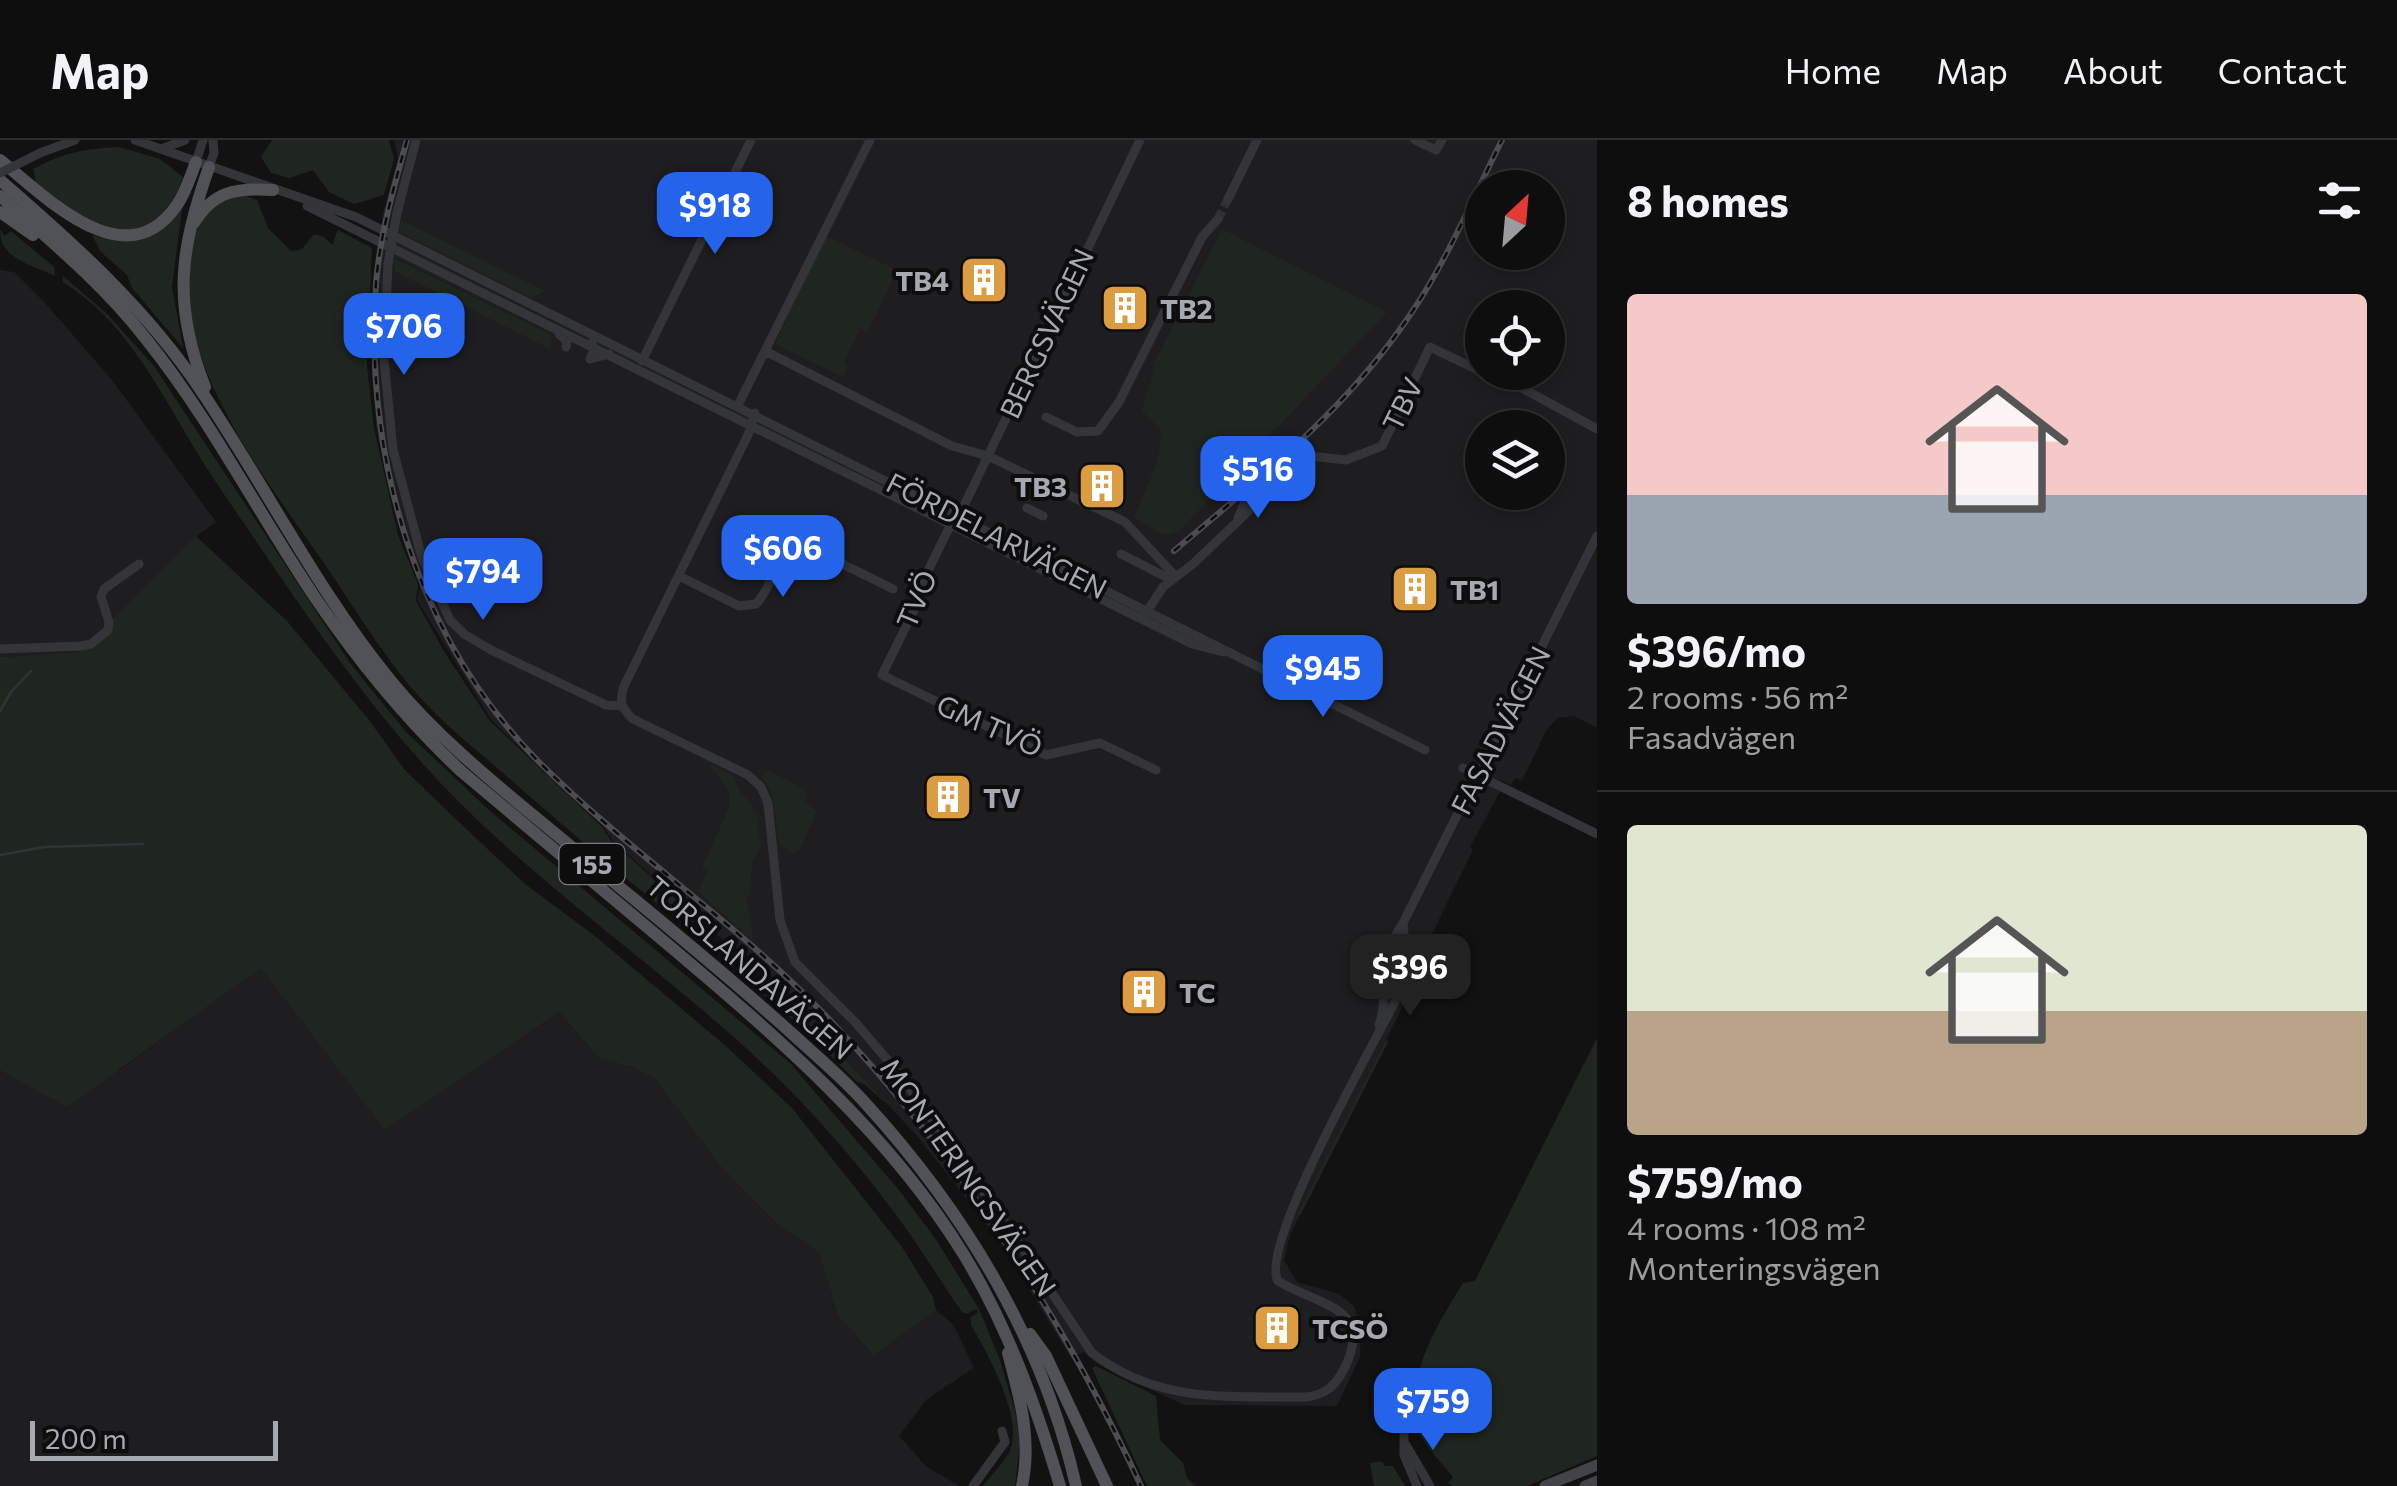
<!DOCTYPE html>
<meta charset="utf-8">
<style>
body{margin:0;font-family:Commissioner,sans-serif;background:#171717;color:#f1f3f6;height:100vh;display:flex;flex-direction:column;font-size:38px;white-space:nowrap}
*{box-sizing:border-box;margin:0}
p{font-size:32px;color:#9b9c9e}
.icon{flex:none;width:55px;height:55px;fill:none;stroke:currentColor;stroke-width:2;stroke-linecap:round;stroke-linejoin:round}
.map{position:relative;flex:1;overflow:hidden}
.side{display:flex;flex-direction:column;background:#0e0e0e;width:800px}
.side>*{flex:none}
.needle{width:65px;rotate:26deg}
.buttons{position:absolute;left:1465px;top:30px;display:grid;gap:20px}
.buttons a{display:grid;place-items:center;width:100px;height:100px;border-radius:50%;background:#0e0e0e;box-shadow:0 5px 15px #0003,0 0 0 2px #2e2e2e;font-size:50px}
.scale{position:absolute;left:30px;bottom:25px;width:248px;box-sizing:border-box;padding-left:10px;border:5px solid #a5aab2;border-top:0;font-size:28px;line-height:35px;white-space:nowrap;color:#a5aab2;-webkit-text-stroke:8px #0d0d0e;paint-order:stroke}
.price{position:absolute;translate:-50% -85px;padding:0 22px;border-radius:20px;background:#2563eb;color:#fff;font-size:32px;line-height:65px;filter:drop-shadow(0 2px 5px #0008)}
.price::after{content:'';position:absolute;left:50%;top:60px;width:30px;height:22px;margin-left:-15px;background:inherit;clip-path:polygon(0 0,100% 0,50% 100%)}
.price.current{background:#222;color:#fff}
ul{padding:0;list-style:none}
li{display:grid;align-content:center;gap:20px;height:530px;padding:0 30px}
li+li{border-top:2px solid #2e2e2e}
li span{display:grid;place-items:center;height:310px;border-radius:10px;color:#555}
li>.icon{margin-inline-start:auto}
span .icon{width:180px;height:180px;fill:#fffc;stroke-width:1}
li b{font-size:42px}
h2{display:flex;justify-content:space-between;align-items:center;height:120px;padding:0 30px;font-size:42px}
header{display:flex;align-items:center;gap:60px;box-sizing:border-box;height:140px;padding:0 50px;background:#0e0e0e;border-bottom:2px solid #2e2e2e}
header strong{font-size:48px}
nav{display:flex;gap:55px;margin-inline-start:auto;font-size:35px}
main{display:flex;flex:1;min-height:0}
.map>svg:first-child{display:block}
.built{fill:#1e1e20;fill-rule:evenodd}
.green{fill:#1f261f}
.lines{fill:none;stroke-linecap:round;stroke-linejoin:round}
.stream{stroke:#2d353b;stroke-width:2.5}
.street-tunnel{stroke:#2f3033;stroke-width:9;stroke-dasharray:9 4.5;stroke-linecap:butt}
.street{stroke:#343538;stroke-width:9}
.secondary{stroke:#424448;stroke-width:11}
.primary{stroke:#505257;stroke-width:12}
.rail-casing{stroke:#4b4d51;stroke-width:6}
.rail{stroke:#0d0d0e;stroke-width:2.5;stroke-dasharray:8;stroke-linecap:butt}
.street-bridge{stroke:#343538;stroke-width:9}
.labels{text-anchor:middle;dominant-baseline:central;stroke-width:8;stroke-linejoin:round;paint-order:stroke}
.shield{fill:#0d0d0e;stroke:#777b81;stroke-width:2.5}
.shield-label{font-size:25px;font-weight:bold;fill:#a5aab2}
.poi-label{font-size:28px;font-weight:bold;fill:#a5aab2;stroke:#0d0d0e;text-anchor:start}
.street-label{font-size:28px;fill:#a5aab2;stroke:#0d0d0e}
</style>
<header>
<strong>Map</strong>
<nav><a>Home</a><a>Map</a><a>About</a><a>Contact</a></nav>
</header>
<main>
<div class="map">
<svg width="1597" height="1346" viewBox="0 0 1597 1346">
<rect width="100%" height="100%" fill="#121213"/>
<path class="built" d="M394 0H1597V588L1574 576 1558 578 1547 589 1522 641 1515 638 1511 645 1495 638 1493 641 1503 646 1470 707 1473 710 1420 818 1425 821 1423 825 1290 1095 1284 1120 1297 1142 1339 1154 1354 1166 1361 1188 1360 1217 1337 1266 1184 1265 1098 1224 1083 1212 1071 1218 1004 1107 919 998 785 855 613 701 603 686 492 581 417 460 420 445 389 351 376 285 371 174 383 73 398 18ZM1482 48H1548V112H1482ZM1482 168H1548V232H1482ZM1482 288H1548V352H1482Z
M0 130 14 132 46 164 112 240 216 382 197 396 192 414 79 512 0 517Z
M261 827 385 989 559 872 600 919 632 927 654 938 721 1027 776 1083 819 1112 838 1176 875 1214 936 1170 953 1184 974 1228 927 1259 899 1296 927 1327 960 1346H0V930L118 931Z"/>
<path class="green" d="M272 0H389L394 19 384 55 354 64 329 52 313 30 289 38 271 33 261 17Z
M119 7 160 19 183 37C168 87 125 105 79 77 64 68 50 55 36 44L33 29C66 12 83 9 119 7Z
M238 53 257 60 268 88 291 111 302 109 314 94 324 97 332 105 338 90 372 108 367 226 374 288 398 395 418 444 416 461 445 513 490 581 602 687 612 702 712 790 705 802C636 747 568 691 502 632 478 611 451 590 429 567 389 526 358 473 326 426 268 342 177 229 188 122 192 89 206 66 238 53Z
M182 69 172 147 183 208 132 148 127 135 100 111 92 95C127 106 158 96 182 69Z
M401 80 545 151 532 158 399 92Z
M1222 89 1387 172 1178 392 1164 396 1134 377 1158 321 1161 290 1142 271 1156 220Z
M0 90 5 96 11 91 54 127 55 136C33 125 0 120 0 90Z
M826 96 897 130 868 192 860 189 844 222 848 225 843 237 775 204Z
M395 119 551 195 550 209 394 131Z
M62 135 107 174 154 226 350 523 405 591 489 670 790 923 898 1049 935 1098 979 1169 1000 1220 1021 1292 1015 1346H983C991 1335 1006 1321 1011 1308 1022 1276 988 1214 971 1185V1177L978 1172 977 1169 966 1174 962 1172C943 1145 926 1117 907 1090 861 1025 806 963 747 909 652 823 545 749 455 658 380 582 320 495 260 407 238 374 214 341 193 306 158 247 124 180 63 142Z
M196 396 287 481 369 580 404 629 461 684 525 744 595 796 727 907 792 968 902 1107 933 1157 936 1170 874 1215 838 1176 819 1112 776 1083 721 1027 654 938 632 927 600 919 559 872 385 990 261 828 67 967 0 930V517L79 512Z
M707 622 735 637 737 647 756 671 761 706 752 723 750 755 747 758 753 801 698 751 707 732 702 727 729 668V651Z
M768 630 806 650 804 662 817 671 800 709 793 713 780 705 772 654 762 636Z
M775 847 785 855 889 966 864 944 857 942 807 892 764 855Z
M1597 898V1316L1527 1346H1453L1448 1343 1453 1337C1442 1323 1426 1308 1419 1292 1398 1247 1440 1180 1463 1143L1475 1141Z
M1386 900 1388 902 1300 1076 1298 1073Z
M1096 1226 1156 1256 1160 1300 1183 1323 1187 1338 1195 1346H1147L1092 1228Z
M1378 1322H1383L1384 1326H1393L1405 1346H1374L1370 1323Z"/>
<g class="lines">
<path class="stream" d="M0 571 11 552 31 531
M0 715 44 707 143 704"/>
<path class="street-tunnel" d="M1218 79 1228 59"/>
<path class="street" d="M135 0 356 77 1425 610
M1140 0 959 376 951 384 917 453 919 460 882 535 1046 615 1100 603 1156 630
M1415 0 1436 10 1442 0
M164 8 185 0
M40 13 75 0
M196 22 203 0
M209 27 214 13 213 0
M1228 59 1257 0
M307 66 1192 504 1223 512
M397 73 416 0
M388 124 384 219 393 310 422 418 450 480 464 494 491 510 606 565 622 566
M559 194 567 201 566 207
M592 202 593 212 590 219 609 214
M765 211 952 306 988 316 1125 382 1176 437
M642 221 751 0
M1483 232 1520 247 1597 289
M738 265 870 0
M755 273 748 295 624 546C619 561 621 568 633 579L748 635 761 647 768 663 780 780 795 822 855 882 897 931 998 1072 1092 1213C1159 1264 1227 1256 1306 1257 1325 1255 1334 1247 1343 1231 1377 1166 1320 1167 1278 1141 1257 1105 1384 887 1406 840
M1046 277 1077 292 1098 291 1119 262 1202 97 1218 79
M1027 368 1043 376
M1238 378 1245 362 1260 346
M1121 414 1172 440
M679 436 739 466 756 464C773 447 776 413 798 402L893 449
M1146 473 1163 447 1194 423 1301 321 1310 316 1346 320 1382 306 1430 207 1482 232
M0 509 81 506 91 504 108 490 109 482 101 457 104 449 139 424
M1463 628 1597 694
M1403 783 1406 815
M1385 812 1403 783 1597 396
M1378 837 1388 845 1402 843 1410 833 1407 817 1399 811 1390 810 1376 821C1374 849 1391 850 1379 885
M1404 1262V1315L1417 1346
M1406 1305 1430 1346
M973 1346 1005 1302 1002 1291"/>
<path class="secondary" d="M1545 1346 1597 1325
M1585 1346 1597 1341"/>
<path class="primary" d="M0 20C46 57 125 140 177 65 186 52 190 37 196 22
M0 40C74 104 147 169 202 252 266 347 318 452 391 541 445 607 516 660 581 715 654 776 728 835 798 899 821 920 846 941 867 965 966 1074 1043 1201 1076 1346
M0 56C51 101 104 145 146 199 211 280 258 373 316 459 359 522 406 580 462 632 530 689 598 746 666 803 775 895 889 992 964 1115 1008 1187 1036 1266 1060 1346
M0 72 33 95
M194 83C214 50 237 48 273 50
M205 247C172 163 180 110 209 27
M1030 1194 1046 1216 1107 1346
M1008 1213C1020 1258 1032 1300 1022 1346"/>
<g class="rail-casing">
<path id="rail" d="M407 0C394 46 380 95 376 143 364 315 415 497 539 622 629 712 737 783 825 875 953 1008 1064 1179 1141 1346
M1174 411C1259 339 1347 269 1410 175 1447 121 1473 58 1502 0"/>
</g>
<use href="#rail" class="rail"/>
<path class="street-bridge" d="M0 33 40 13
M388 124 397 73"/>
</g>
<defs>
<g id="building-square" transform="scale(2.5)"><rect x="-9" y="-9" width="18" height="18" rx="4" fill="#dc9d42" stroke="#0d0d0e"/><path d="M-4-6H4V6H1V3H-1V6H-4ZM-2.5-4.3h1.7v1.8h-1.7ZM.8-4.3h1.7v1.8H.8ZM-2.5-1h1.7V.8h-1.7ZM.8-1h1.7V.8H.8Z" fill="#fff"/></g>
</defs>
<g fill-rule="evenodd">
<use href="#building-square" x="984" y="140"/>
<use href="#building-square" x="1125" y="168"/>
<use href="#building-square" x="1102" y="346"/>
<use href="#building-square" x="1415" y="449"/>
<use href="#building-square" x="948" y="657"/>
<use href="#building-square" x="1144" y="852"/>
<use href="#building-square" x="1277" y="1188"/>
</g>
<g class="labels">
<rect class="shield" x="559.5" y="704" width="65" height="40" rx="8"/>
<g class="shield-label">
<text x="592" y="724">155</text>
</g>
<g class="poi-label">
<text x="949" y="140" text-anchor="end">TB4</text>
<text x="1160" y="168">TB2</text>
<text x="1067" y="346" text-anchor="end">TB3</text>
<text x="1450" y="449">TB1</text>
<text x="983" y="657">TV</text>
<text x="1179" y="852">TC</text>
<text x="1312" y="1188">TCSÖ</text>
</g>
<g class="street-label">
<text transform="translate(1046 193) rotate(-65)">BERGSVÄGEN</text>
<text transform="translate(1402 264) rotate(-64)">TBV</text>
<text transform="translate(997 395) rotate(27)">FÖRDELARVÄGEN</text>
<text transform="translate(916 459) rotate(-67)">TVÖ</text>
<text transform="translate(990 585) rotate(24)">GM TVÖ</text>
<text transform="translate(1500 590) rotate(-63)">FASADVÄGEN</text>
<text transform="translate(750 827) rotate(41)">TORSLANDAVÄGEN</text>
<text transform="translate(969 1037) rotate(55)">MONTERINGSVÄGEN</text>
</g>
</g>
</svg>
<div class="buttons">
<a><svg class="needle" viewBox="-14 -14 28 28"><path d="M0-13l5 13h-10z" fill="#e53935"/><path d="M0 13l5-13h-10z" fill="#9b9c9e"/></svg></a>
<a><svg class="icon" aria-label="locate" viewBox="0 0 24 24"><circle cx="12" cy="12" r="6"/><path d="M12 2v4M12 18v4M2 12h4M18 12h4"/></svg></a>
<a><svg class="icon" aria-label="layers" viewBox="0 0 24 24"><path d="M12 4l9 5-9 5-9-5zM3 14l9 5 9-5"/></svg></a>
</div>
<div class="scale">200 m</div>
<b class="price" style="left:715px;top:117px">$918</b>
<b class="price" style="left:404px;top:238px">$706</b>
<b class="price" style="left:1258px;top:381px">$516</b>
<b class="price" style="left:783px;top:460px">$606</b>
<b class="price" style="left:483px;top:483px">$794</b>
<b class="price" style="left:1323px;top:580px">$945</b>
<b class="price current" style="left:1410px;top:879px">$396</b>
<b class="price" style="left:1433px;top:1313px">$759</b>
</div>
<section class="side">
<h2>8 homes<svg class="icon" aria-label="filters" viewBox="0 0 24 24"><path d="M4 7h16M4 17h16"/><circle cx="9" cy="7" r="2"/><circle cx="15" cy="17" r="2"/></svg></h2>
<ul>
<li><span style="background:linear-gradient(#f6c9c9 65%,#9aa5b1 0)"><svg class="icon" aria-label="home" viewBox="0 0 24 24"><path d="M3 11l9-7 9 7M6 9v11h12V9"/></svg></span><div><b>$396/mo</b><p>2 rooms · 56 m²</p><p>Fasadvägen</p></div></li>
<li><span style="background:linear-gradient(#dfe7d0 60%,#b9a48a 0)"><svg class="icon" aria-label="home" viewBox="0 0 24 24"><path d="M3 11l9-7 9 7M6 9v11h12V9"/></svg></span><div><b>$759/mo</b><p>4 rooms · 108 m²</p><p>Monteringsvägen</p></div></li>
</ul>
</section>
</main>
